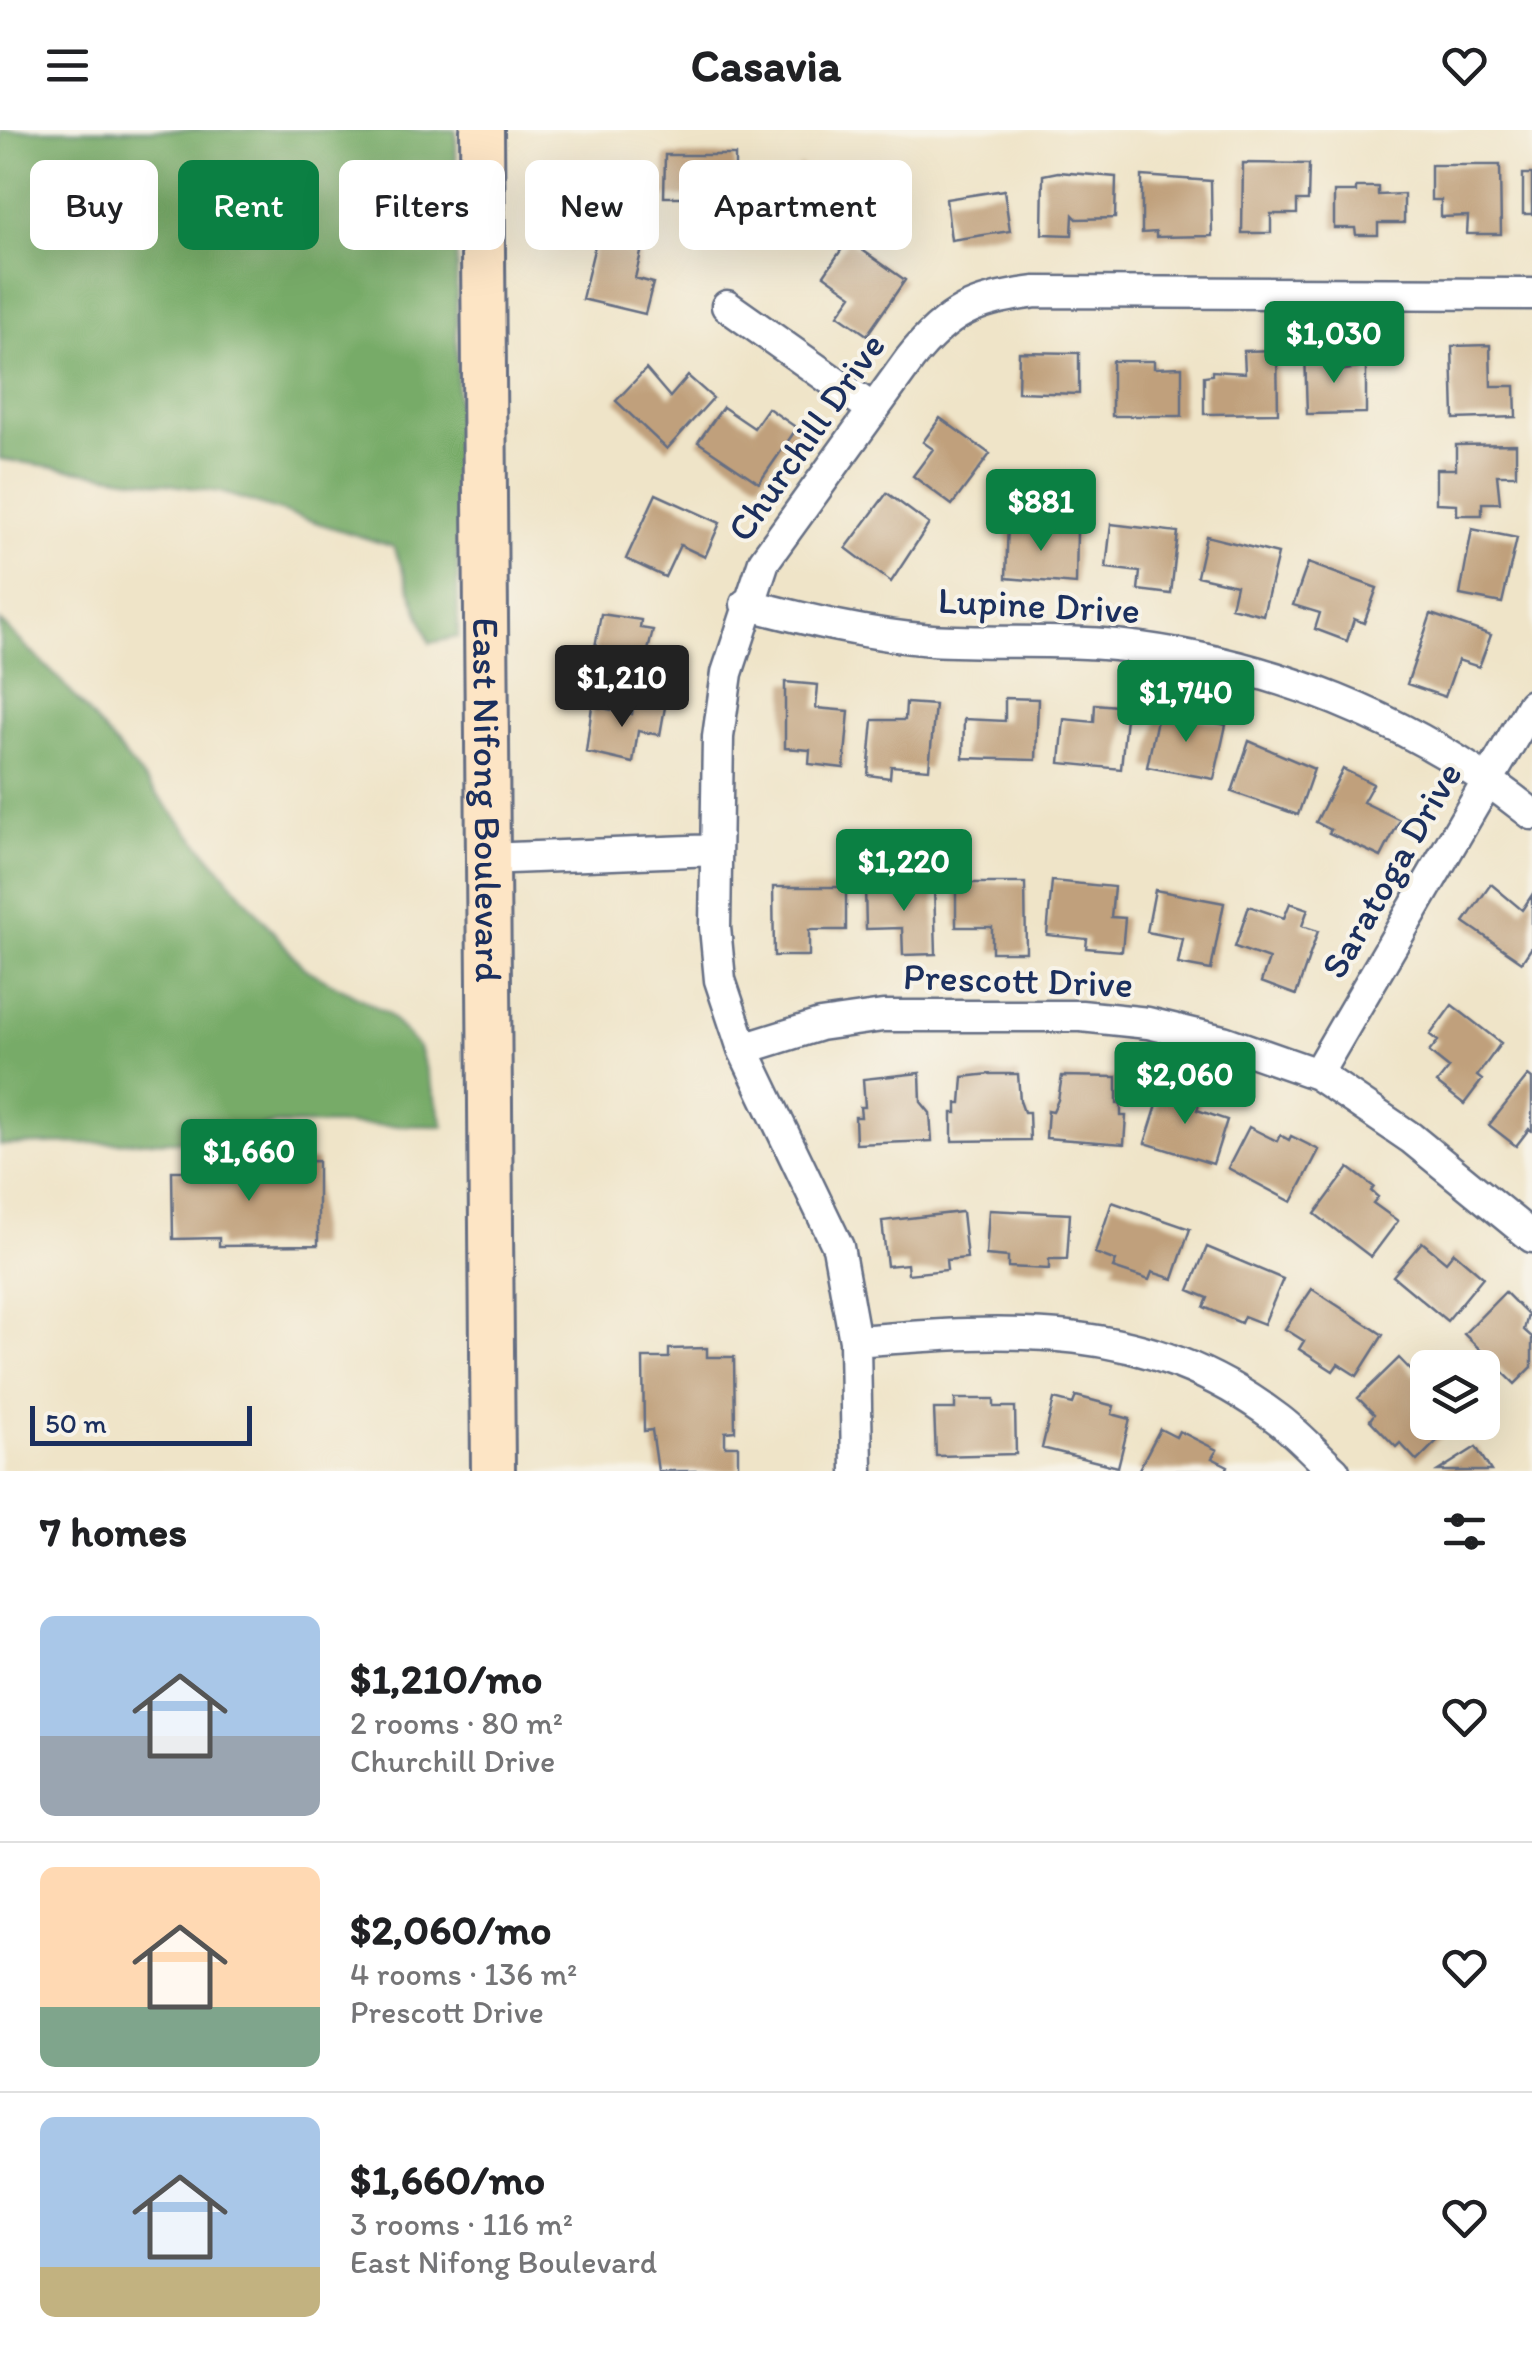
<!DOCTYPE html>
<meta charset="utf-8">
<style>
body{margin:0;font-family:Itim,sans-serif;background:#f2f2f2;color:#202124;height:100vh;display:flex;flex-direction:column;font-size:38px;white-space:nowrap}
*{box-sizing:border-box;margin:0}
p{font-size:32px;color:#757577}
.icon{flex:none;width:55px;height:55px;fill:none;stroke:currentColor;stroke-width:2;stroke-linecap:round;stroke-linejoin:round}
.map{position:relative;height:1341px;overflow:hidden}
.sheet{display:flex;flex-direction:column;background:#fff;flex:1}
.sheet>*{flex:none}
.guide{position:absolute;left:30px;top:30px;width:1000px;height:90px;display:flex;gap:20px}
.tools{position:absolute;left:1410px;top:1220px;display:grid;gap:20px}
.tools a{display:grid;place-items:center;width:90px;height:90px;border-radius:15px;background:#fff;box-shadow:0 10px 40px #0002;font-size:50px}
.scale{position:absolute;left:30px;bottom:25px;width:222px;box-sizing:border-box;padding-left:10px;border:5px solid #1b2f5e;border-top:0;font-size:28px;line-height:35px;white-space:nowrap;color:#1b2f5e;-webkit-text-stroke:8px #f7f3e8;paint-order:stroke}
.price{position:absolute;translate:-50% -85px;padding:0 22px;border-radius:10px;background:#0b8043;color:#fff;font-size:32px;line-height:65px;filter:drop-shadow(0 2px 5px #0008)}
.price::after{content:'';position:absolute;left:50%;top:60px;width:30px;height:22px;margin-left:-15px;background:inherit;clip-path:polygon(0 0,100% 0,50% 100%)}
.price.current{background:#222;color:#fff}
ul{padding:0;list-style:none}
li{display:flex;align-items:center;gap:30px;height:250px;padding:0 40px}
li+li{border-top:2px solid #e0e0e0}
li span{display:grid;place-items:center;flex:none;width:280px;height:200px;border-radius:15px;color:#555}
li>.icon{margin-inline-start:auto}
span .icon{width:120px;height:120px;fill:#fffc;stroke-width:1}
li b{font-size:42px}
h2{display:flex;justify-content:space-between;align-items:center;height:120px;padding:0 40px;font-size:42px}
.chip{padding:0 35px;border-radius:15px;background:#fff;box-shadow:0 10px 40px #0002;font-size:35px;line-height:90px}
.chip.current{background:#0b8043;color:#fff}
header{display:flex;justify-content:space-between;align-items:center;height:130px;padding:0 40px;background:#fff;font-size:45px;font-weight:700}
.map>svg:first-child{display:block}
.forest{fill:#77ab67;stroke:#496d62;stroke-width:2.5}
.building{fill:#c0a07b}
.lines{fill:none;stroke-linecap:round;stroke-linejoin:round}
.street-casing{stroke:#656e83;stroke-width:35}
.secondary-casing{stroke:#656e83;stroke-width:48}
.street{stroke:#fff;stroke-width:30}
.secondary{stroke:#fde5c5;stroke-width:42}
.labels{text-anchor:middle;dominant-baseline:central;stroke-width:8;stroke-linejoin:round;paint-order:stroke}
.street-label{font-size:38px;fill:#1b2f5e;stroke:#f7f3e8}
</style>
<header><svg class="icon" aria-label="menu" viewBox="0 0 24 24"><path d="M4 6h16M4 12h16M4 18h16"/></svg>Casavia<svg class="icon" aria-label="heart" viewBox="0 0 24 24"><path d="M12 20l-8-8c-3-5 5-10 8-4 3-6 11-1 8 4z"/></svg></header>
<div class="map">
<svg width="1532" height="1341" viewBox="0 0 1532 1341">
<rect width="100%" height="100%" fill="#f7f3e8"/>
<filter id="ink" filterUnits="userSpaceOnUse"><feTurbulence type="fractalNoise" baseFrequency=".01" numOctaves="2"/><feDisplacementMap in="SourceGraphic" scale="20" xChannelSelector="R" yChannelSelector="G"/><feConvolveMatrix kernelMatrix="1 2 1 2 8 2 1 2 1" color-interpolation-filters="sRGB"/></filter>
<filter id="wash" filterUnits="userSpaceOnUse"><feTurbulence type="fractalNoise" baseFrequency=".0048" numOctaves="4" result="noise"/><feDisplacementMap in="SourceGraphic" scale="40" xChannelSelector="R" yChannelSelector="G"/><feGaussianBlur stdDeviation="2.25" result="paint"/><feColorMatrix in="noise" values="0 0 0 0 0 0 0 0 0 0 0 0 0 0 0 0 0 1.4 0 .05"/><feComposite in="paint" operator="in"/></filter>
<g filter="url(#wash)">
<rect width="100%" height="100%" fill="#efe4c8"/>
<path class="forest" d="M0 0H456L458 507 430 513 394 417 220 362 0 329Z
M0 491 62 552 304 838 387 883 419 918 444 996 276 994 178 1011 0 1015Z"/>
<g id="blocks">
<path class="building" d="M665 25H735V92H702V67H664Z
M1243 33 1309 34 1308 71H1297V84H1271V103H1242Z
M800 35 856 74 833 107 804 87 789 108 768 94 786 69 780 65Z
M1431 35H1500L1501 104H1467L1468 86 1441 87V70H1431Z
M1058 42 1116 47 1115 88 1077 89 1073 85 1072 105 1042 104 1043 45Z
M1523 44H1532V84H1523Z
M1142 46 1211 51 1212 106 1156 107V102L1142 103Z
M1356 57H1378V65L1404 64V93H1378V105H1356L1355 98H1334V62H1356Z
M1004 60 1010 101 951 110 946 69Z
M599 99 644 110 635 148 653 153 645 184 582 169Z
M848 110 905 150 867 205 838 185 852 165 824 145Z
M1490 215 1491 256H1515L1516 287 1454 289 1452 216Z
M1277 220 1278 283 1204 284V246L1212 245V241L1245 243 1244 221Z
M1019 222 1079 223V264L1018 262Z
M1305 222H1337L1338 241 1366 237V283L1307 284Z
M1112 231H1154V238L1182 237V286H1112Z
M646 239 670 267 688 246 713 268 667 319 616 271Z
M723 277 754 298 768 278 797 298 759 353 698 312Z
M940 288 990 324 952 375 913 346 933 319 923 312Z
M1516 314V345H1497L1500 373H1482V385H1457V374L1436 373V339H1456V315Z
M887 363 929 394 891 452 846 418Z
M656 364 720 393 705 427 680 415 665 447 626 429Z
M1008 392 1032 393V398L1077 399 1076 454 1006 448Z
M1111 394 1178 402 1171 464 1138 460 1140 442 1106 438Z
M1472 399 1517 408 1502 473 1460 465Z
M1206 406 1278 424 1263 485 1231 477 1236 455 1197 446Z
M1308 433 1377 458 1364 493 1354 489 1347 511 1315 499 1320 483 1293 475Z
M601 484 641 490 640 498 653 500 646 529 667 532 662 562 630 556 633 541 592 534Z
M1431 484 1491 505 1479 537 1458 530 1445 567 1407 554Z
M785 552 818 555 816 578 849 581 844 638 809 634 810 620 785 618Z
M1005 568 1038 569 1036 630 963 628 964 589 1005 591Z
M634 571 665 577 660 605 638 601 633 633 586 622 592 576 632 584Z
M906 573 935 575 929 639 891 636 890 648 868 645 873 590H905Z
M1095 574 1127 577 1121 639 1060 633 1064 589 1094 592Z
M1159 580 1226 595 1214 649 1147 637Z
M1249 611 1314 639 1298 685 1232 662Z
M1343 639 1373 654 1363 672 1400 690 1381 727 1329 703 1331 700 1316 692Z
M1052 751 1114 757 1111 787 1125 788 1122 821 1086 818 1087 809 1047 805Z
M956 753H1025L1026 822H992V797H956Z
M934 754 936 824 903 825 902 798 866 799 865 756Z
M1491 754 1522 780 1532 765V817L1522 832 1464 792Z
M773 757H846V800H809V826H774Z
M1155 760 1224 773 1211 840 1178 834 1183 809 1147 802Z
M1290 773 1308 779 1302 796 1318 801 1296 865 1261 852 1269 829 1235 817 1249 776 1284 788Z
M1452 875 1501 913 1477 946 1482 950 1464 974 1437 953 1449 938 1429 922 1438 911 1430 905Z
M920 943 921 972 930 983 932 1011 856 1014 855 987H861L860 977H865L863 949Z
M990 944H1018L1020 971 1024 982H1029L1030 1010 952 1011V983H957V973H961L963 947Z
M1062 946 1117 947V974H1121V986H1126L1124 1014 1046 1008 1048 980 1053 981 1058 970Z
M1528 946 1532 949V1001L1529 999 1516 1016 1489 995Z
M1163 956 1201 968 1197 980 1227 990 1213 1034 1145 1013Z
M1249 997 1277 1011 1280 1005 1289 1010 1291 1006 1319 1020 1292 1072 1228 1038Z
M318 1031V1115L219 1116V1108L173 1109 172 1041H218V1032Z
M1349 1038 1374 1057 1371 1061 1378 1067 1373 1073 1398 1091 1371 1127 1315 1084Z
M1112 1072 1190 1099 1173 1149 1152 1142 1149 1150 1113 1138 1116 1131 1095 1123Z
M989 1080 1070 1084 1067 1129H1049V1139L1008 1137V1127L986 1125Z
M962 1082 967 1128 946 1130 947 1140 908 1144 907 1134 887 1136 882 1091Z
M1422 1112 1446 1132 1454 1122 1483 1147 1447 1191 1393 1146Z
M1207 1117 1283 1149 1264 1194 1244 1186 1241 1193 1204 1177 1208 1168 1189 1160Z
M1312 1159 1383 1205 1357 1246 1338 1234 1333 1241 1299 1219 1304 1211 1285 1199Z
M1505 1162 1528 1185 1524 1200 1532 1207V1237L1515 1254 1464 1204Z
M707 1218V1227H734L735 1301 725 1302V1316H738V1341H658L652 1300 644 1301 643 1228H669V1219Z
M1399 1228 1428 1258V1292H1456L1417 1331 1400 1313 1396 1317 1370 1290 1374 1284 1358 1268Z
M1076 1266 1114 1276 1112 1284 1130 1289 1118 1337 1042 1318 1054 1269 1073 1274Z
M955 1269H994V1277H1015L1016 1324 936 1326 934 1279H955Z
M1160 1299 1176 1307 1179 1301 1217 1320 1212 1328 1228 1336 1226 1341H1138Z
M1476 1317 1491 1341H1438Z"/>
</g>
</g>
<g filter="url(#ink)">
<use href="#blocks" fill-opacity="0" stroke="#656e83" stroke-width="2.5"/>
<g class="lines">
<g class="street-casing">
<path id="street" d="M727 176 871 278
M746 474C807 490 869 505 932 510 993 514 1054 509 1115 515 1267 531 1413 588 1532 684
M484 729 715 720
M743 919 820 895 883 886H1081L1148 893 1223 911 1317 944 1411 1008 1532 1107
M1317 944 1532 575
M855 1211C1008 1199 1147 1188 1278 1289 1298 1304 1316 1324 1334 1341
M857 1341 855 1211 838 1117 743 919 720 850 715 797 718 607 727 543 764 431 910 229C948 181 976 169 1036 162L1532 164"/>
</g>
<g class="secondary-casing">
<g id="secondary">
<path id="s1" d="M482 0 493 1341"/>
</g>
</g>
<use href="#street" class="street"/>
<use href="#secondary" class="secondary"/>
</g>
</g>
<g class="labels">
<g class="street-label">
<text transform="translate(806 307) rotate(-55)">Churchill Drive</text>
<text transform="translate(1039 475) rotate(3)">Lupine Drive</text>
<text stroke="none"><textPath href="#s1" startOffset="670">East Nifong Boulevard</textPath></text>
<text transform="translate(1391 740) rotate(-60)">Saratoga Drive</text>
<text transform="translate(1018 850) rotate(2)">Prescott Drive</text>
</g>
</g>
</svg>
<div class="tools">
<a><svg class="icon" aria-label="layers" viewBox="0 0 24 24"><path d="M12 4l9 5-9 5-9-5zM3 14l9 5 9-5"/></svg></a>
</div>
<div class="scale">50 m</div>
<b class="price" style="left:1334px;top:256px">$1,030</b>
<b class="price" style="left:1041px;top:424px">$881</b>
<b class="price current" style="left:622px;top:600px">$1,210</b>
<b class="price" style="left:1186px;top:615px">$1,740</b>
<b class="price" style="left:904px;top:784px">$1,220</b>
<b class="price" style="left:1185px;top:997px">$2,060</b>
<b class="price" style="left:249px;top:1074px">$1,660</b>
<div class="guide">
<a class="chip">Buy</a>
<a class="chip current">Rent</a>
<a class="chip">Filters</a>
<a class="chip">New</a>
<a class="chip">Apartment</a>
</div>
</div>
<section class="sheet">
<h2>7 homes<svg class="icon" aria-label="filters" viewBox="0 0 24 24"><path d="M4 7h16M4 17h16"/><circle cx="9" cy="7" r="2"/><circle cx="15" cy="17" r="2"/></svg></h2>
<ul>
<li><span style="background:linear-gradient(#a9c7e8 60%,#9aa5b1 0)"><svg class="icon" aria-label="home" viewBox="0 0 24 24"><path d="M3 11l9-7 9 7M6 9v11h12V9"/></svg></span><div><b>$1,210/mo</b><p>2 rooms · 80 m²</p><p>Churchill Drive</p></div><svg class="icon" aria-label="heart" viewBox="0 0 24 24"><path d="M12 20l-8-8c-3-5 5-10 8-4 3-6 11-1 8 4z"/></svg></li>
<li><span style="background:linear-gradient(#ffd9b3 70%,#7fa58c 0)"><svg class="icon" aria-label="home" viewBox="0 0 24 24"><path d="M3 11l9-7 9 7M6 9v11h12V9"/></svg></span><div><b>$2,060/mo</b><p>4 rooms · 136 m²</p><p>Prescott Drive</p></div><svg class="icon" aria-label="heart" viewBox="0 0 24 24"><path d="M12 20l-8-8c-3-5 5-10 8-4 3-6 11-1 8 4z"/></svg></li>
<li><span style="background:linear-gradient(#a9c7e8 75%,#c2b280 0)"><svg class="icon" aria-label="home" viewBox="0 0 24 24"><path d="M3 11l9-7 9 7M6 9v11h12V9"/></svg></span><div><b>$1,660/mo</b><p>3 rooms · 116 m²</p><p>East Nifong Boulevard</p></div><svg class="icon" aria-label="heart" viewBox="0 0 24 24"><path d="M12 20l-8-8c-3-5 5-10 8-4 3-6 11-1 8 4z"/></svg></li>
</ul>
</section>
